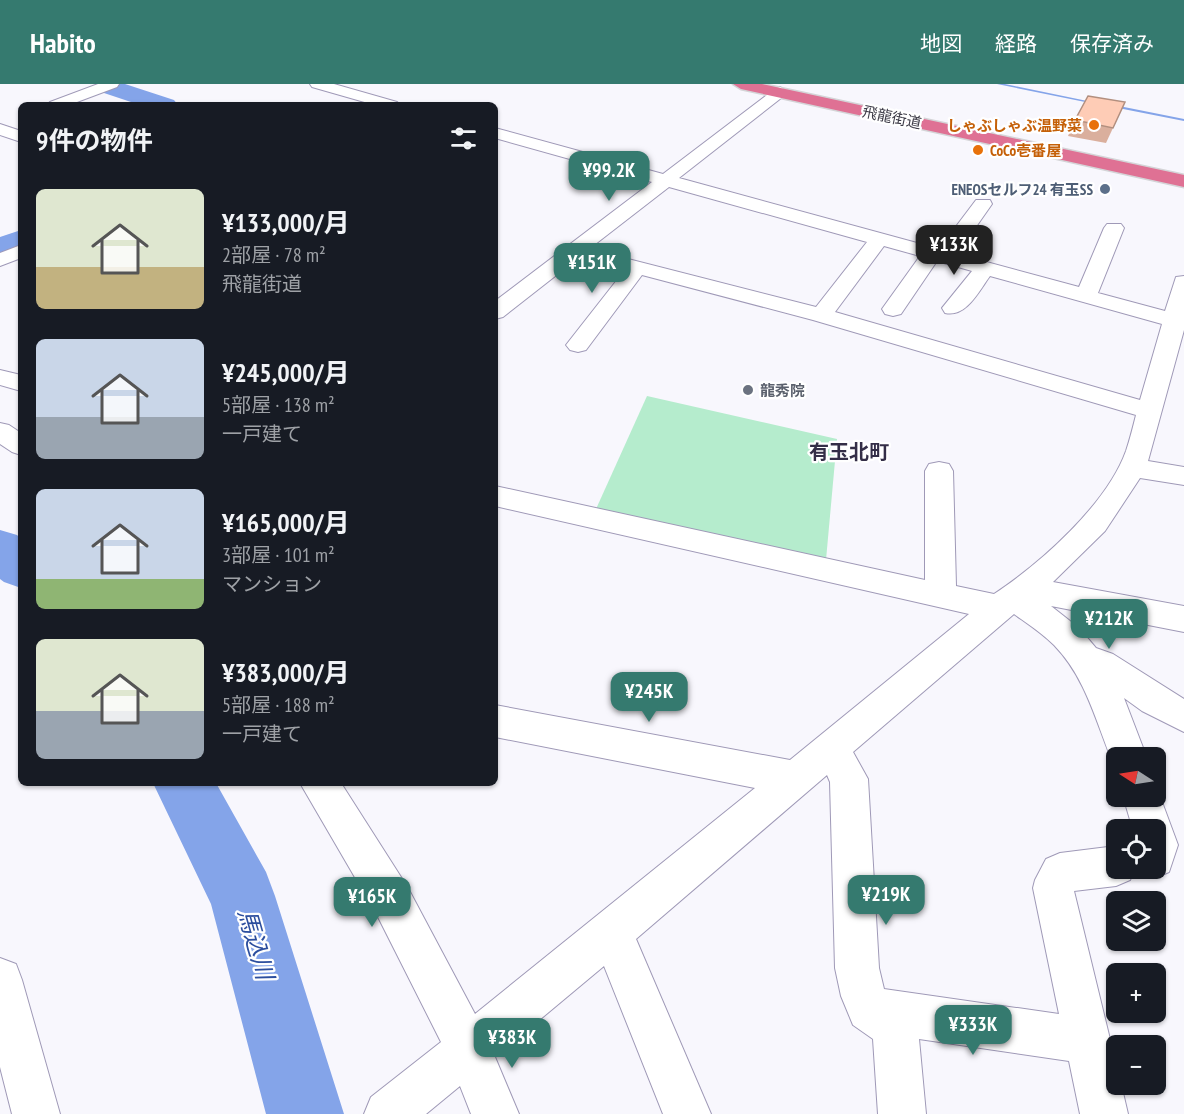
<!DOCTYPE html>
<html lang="ja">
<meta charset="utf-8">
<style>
body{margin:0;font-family:"PT Sans Narrow","Noto Sans JP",sans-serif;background:#20242c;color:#f1f3f6;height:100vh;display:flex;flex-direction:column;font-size:22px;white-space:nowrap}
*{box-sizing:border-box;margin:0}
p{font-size:20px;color:#9ea1a6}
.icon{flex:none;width:33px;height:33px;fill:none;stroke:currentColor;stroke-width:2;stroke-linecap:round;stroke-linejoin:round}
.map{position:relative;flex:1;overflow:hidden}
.drawer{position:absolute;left:18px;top:18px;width:480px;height:684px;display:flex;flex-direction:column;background:#171b24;border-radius:9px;box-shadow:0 2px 4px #0004}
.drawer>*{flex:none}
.needle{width:39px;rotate:282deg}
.controls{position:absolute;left:1106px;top:663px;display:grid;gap:12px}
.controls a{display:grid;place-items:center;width:60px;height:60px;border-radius:9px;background:#171b24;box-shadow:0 2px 4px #0004;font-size:30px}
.price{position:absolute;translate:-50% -51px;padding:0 14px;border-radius:12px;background:#357a6f;color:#fff;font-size:20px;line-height:39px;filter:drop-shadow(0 2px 3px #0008)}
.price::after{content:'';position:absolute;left:50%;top:36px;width:18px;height:14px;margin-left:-9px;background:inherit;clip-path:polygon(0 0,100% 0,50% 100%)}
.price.selected{background:#222;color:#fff}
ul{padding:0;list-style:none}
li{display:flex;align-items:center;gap:18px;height:150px;padding:0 18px}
li span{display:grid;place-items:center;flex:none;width:168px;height:120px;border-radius:9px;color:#555}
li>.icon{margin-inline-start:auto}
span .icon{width:72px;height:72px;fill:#fffc;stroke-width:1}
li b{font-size:26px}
h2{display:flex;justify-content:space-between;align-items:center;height:72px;padding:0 18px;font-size:26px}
header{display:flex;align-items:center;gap:36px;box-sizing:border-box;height:84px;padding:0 30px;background:#357a6f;color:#fff}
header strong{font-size:28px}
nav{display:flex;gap:33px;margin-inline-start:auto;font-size:21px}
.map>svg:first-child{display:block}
.green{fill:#b5eccd}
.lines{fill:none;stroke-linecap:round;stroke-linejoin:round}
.stream{fill:#84a4e9;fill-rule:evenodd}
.river{fill:#84a4e9;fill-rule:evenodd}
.minor-casing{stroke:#9f99b7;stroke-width:2}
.highway-casing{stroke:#d4d4d7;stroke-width:3}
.minor{fill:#fff;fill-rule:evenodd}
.highway{fill:#df7194;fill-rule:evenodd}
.wall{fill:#daaf9d}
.building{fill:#feccb6;stroke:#b28f7f;stroke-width:1.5}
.food-dot{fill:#e8710a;stroke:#fff;stroke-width:2}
.service-dot{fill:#5c6f8a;stroke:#fff;stroke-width:2}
.worship-dot{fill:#6b7280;stroke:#fff;stroke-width:2}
.labels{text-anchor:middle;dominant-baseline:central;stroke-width:4.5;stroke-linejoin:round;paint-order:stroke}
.far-street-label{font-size:15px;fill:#3d3b47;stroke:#fff}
.far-food-label{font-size:15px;font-weight:bold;fill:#c56008;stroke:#fff;text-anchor:end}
.far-service-label{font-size:15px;font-weight:bold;fill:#4e5e75;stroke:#fff;text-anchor:end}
.far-worship-label{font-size:15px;font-weight:bold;fill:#5b616d;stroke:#fff;text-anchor:start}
.neighbourhood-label{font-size:20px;font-weight:bold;fill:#342e47;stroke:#fff}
.near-water-label{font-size:24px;font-style:italic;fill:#2c4e9e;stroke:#fff}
</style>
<header>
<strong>Habito</strong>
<nav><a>地図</a><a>経路</a><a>保存済み</a></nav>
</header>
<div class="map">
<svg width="1184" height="1030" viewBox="0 0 1184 1030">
<rect width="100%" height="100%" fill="#f8f7fd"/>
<path class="green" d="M647 312 837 355 826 476 596 425Z"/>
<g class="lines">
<path class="stream" d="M997 0H1005L1097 19 1095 20Z
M1114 21 1184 35V37L1113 23Z"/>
<path class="river" d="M100 0H125L174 16 178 21H140L101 8 98 3Z
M21 146V168L0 175V153Z
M0 446 17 451 21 455V504L4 498 0 495Z
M153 699H216L266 788 275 812 344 1030H266L211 820Z"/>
<g class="minor-casing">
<path id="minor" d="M98 0H119L117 3 69 21H47L50 18Z
M310 0H334L397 18 400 21H375L312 3Z
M780 3 788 8 785 11 679 94 939 165 976 116H990L992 120 957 170 1079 203 1104 144 1107 140H1121L1124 144 1098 209 1165 227 1176 193 1184 192V246L1148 377 1184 383V401L1140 394 1105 447 1053 498 1184 522V548L1051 522 1079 544 1096 564 1113 570 1184 615V648L1142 627 1124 614 1147 674H1116V686C1097 643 1088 596 1054 561 1042 549 1028 540 1014 530L853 668 868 695 879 884 884 905 1059 930 1033 804 1035 796 1046 775 1060 769 1116 762V784H1135L1130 796 1116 802 1074 807 1116 980V1000H1121L1128 1030H1080L1069 977 919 955 926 1030H878L873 955 853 941 841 912 835 884 830 698 827 691 636 855 711 1030H663L604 882 495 973 519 1030H471L460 1002 426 1030H364L371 1013 441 958 378 833 300 699H341L408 804 475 930 755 704 495 653V621L790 676 969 530 495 422V402L925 496V387L929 380 939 378 949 380 953 387 956 502 994 510C1041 479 1107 420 1126 367 1130 355 1133 343 1136 331L813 236 642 191 586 266 578 268 570 266 566 261 624 187 577 175 503 233 495 235V217L652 98 495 54V44L663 90 775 5ZM669 103 867 158 816 223 589 165ZM884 162 920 172 882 225 885 230 893 232 901 230 937 177 972 187 942 224 945 229C966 234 979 207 990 192L1162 240 1140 316 835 228Z
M0 40 21 47V58L0 51Z
M21 161V174L0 182V169Z
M0 286 21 291V307L0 301Z
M0 339 9 341 21 349V371L12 368 0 360Z
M1155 699 1178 761 1169 788 1155 794 1141 788 1139 784H1155V746H1133L1123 712H1155Z
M0 874 16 880 22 896 60 1030H12L0 983Z"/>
</g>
<g class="highway-casing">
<path id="highway" d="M733 0H762L1184 91V103L741 5Z"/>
</g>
<use href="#minor" class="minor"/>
<use href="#highway" class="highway"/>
</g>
<path class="wall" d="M1125 18 1106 59 1068 52 1075 36Z"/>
<path class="building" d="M1088 12 1125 18 1113 44 1075 36Z"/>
<g class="food-dot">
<circle cx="1094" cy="41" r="6"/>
<circle cx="978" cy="66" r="6"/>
</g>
<circle class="service-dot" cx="1105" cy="105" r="6"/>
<circle class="worship-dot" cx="748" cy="306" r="6"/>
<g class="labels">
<g class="far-street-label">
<text transform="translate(892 33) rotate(12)">飛龍街道</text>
</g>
<g class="far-food-label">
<text x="1082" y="41">しゃぶしゃぶ温野菜</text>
<text x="990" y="66" text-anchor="start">CoCo壱番屋</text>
</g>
<g class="far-service-label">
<text x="1093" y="105">ENEOSセルフ24 有玉SS</text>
</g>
<g class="far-worship-label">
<text x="760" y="306">龍秀院</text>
</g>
<g class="neighbourhood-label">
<text x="849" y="368">有玉北町</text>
</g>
<g class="near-water-label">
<text transform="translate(256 860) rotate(74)">馬込川</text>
</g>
</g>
</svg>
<div class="controls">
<a><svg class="needle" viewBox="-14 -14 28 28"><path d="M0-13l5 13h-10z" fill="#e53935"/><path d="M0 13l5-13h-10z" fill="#9ea1a6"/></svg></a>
<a><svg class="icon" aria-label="locate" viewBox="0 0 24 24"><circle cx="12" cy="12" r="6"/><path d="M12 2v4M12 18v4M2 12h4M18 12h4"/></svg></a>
<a><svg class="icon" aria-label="layers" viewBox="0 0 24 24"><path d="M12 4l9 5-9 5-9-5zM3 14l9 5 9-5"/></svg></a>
<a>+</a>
<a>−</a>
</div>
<b class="price" style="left:609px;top:118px">¥99.2K</b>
<b class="price selected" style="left:954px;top:192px">¥133K</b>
<b class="price" style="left:592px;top:210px">¥151K</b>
<b class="price" style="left:1109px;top:566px">¥212K</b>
<b class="price" style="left:649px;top:639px">¥245K</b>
<b class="price" style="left:886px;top:842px">¥219K</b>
<b class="price" style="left:372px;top:844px">¥165K</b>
<b class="price" style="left:973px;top:972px">¥333K</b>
<b class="price" style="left:512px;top:985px">¥383K</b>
<section class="drawer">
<h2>9件の物件<svg class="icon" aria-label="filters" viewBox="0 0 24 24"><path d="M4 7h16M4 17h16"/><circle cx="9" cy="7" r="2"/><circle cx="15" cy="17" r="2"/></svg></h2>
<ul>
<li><span style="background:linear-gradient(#dfe7d0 65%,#c2b280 0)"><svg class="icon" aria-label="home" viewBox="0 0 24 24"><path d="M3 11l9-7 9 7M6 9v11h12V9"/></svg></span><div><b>¥133,000/月</b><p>2部屋 · 78 m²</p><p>飛龍街道</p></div></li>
<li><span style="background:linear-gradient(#c9d6e8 65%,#9aa5b1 0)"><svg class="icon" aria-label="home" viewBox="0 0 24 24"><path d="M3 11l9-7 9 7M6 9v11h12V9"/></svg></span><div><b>¥245,000/月</b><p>5部屋 · 138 m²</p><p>一戸建て</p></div></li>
<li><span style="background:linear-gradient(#c9d6e8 75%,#8fb573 0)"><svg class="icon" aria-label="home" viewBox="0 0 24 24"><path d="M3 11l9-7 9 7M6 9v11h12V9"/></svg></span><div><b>¥165,000/月</b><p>3部屋 · 101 m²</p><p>マンション</p></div></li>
<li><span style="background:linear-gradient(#dfe7d0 60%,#9aa5b1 0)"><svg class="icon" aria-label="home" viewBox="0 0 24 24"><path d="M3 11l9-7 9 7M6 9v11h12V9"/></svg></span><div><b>¥383,000/月</b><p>5部屋 · 188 m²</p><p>一戸建て</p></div></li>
</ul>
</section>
</div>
